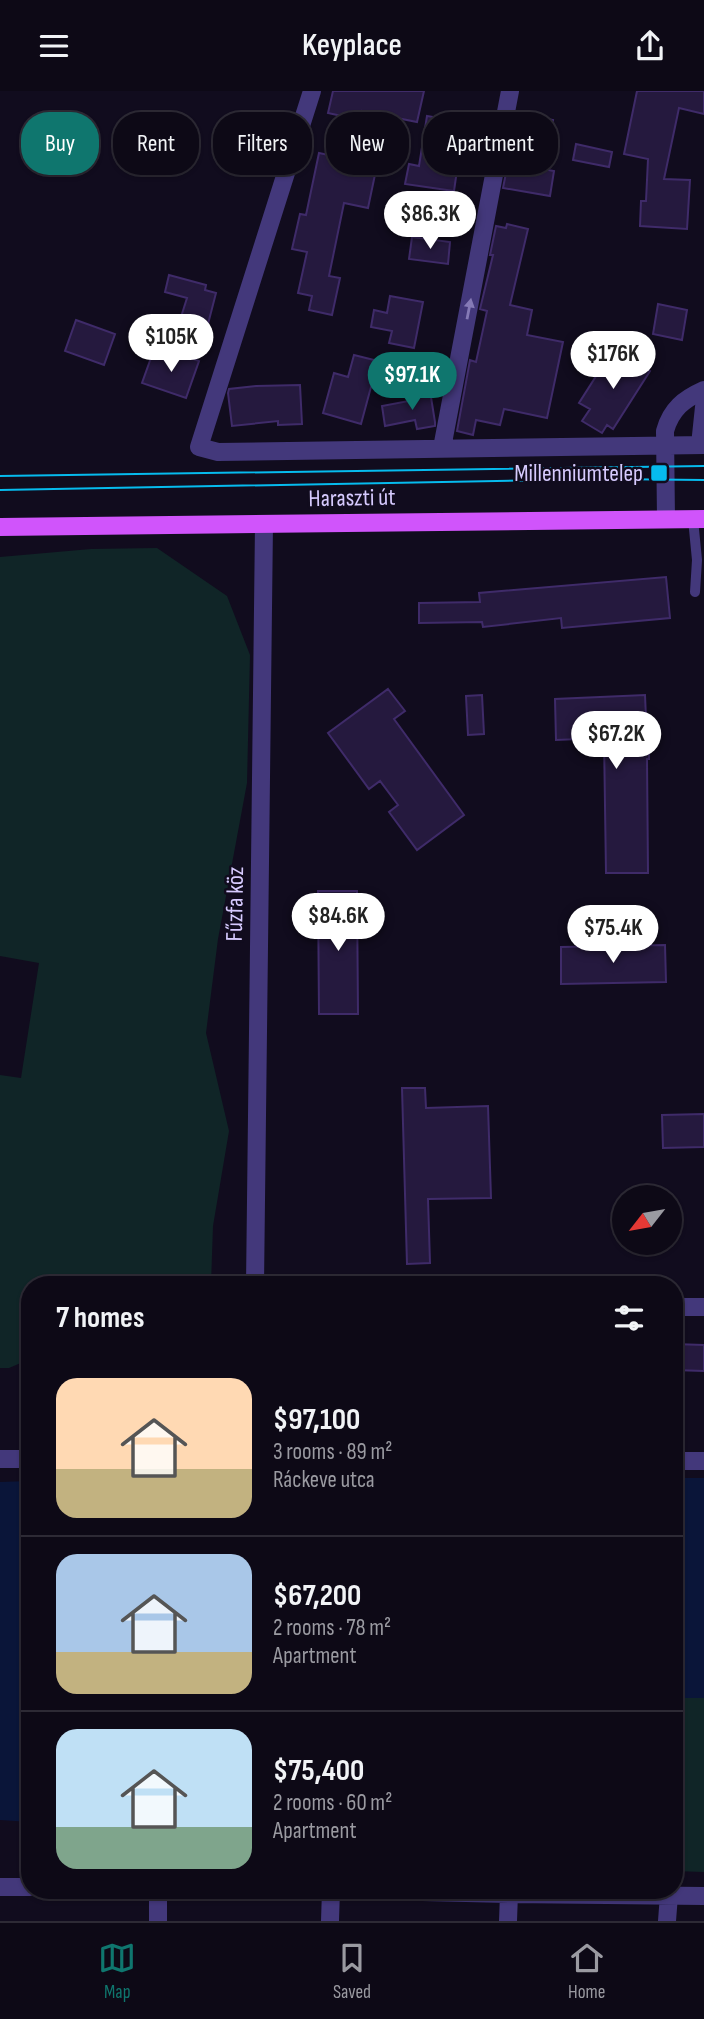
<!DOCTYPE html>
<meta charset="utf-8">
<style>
body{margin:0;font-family:"Sofia Sans Condensed",sans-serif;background:#16121f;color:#f1f3f6;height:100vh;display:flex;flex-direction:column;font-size:26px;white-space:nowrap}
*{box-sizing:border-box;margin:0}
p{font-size:23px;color:#9a9aa1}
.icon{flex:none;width:38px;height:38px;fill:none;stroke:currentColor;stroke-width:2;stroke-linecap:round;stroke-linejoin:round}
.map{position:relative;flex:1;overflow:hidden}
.drawer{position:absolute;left:21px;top:1185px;width:662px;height:623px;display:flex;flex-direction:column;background:#0d0916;border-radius:28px;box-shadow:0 2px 5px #0004,0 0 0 2px #2d2a35}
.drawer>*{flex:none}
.guide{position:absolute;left:21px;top:21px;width:663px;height:63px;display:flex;gap:14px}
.needle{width:46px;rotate:239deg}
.buttons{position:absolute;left:612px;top:1094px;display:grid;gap:14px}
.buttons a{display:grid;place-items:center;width:70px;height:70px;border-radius:50%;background:#0d0916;box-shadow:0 2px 5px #0004,0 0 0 2px #2d2a35;font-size:35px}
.price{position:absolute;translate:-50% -60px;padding:0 16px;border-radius:24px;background:#fff;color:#222;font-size:23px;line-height:46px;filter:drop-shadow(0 2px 4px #0008)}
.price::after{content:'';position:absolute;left:50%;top:42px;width:21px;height:16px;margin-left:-10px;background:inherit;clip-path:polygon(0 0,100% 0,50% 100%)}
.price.active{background:#0f766e;color:#fff}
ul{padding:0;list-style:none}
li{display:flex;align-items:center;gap:21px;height:175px;padding:0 35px}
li+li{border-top:2px solid #2d2a35}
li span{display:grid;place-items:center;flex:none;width:196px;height:140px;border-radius:21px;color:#555}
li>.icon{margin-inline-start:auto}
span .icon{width:84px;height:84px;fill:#fffc;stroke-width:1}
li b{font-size:30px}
h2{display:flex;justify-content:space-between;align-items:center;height:84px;padding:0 35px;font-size:30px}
.tag{padding:0 24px;border-radius:28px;background:#0d0916;box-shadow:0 2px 5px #0004,0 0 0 2px #2d2a35;font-size:24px;line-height:63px}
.tag.active{background:#0f766e;color:#fff}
header{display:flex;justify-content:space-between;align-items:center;height:91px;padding:0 35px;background:#0d0916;font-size:32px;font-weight:600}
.tab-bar{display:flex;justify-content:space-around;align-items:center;height:98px;border-top:2px solid #2d2a35;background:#0d0916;font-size:19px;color:#9a9aa1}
.tab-bar a{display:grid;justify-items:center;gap:4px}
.tab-bar .active{color:#0f766e}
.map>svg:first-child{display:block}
.green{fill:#102527}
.water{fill:#0a1539}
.building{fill:#25193e;stroke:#3f2b69;stroke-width:2}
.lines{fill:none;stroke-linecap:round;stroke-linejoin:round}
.lane{stroke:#43387b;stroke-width:10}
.street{stroke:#43387b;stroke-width:18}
.primary{stroke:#d054fb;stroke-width:18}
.tram{stroke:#06bbee;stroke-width:2}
.oneway{fill:#857ab6}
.poi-dot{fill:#06bbee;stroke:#110c1e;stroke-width:2.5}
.labels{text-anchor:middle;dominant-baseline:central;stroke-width:5;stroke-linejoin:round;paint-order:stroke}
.poi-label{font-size:24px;fill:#d6cafe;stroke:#110c1e;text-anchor:end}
.street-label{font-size:24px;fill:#d6cafe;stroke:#110c1e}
</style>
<header><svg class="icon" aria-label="menu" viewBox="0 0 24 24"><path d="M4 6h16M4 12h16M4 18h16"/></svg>Keyplace<svg class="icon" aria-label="share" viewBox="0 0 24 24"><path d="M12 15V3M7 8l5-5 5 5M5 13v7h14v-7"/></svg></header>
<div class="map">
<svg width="704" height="1830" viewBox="0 0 704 1830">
<rect width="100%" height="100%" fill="#110c1e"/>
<path class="green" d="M157 457 227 505 250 564 247 692 218 848 206 942 229 1040 213 1135 211 1193 30 1194V1268L9 1277H0V984L21 987 39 872 0 865V466L91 458Z
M674 1607H704V1781L674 1780Z"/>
<path class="water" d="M674 1387H704V1607H674Z
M30 1390V1731L0 1729V1391Z"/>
<path class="building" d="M333 0H424L417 31 362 20 360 29 328 22Z
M637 0H704V23L679 17 664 88 690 89 687 138 640 135 641 110H646L648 68 624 63Z
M529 24 553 29 549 48 525 43Z
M427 25 464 31 454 100 405 93 409 73 419 75Z
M576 53 612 61 609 76 573 69Z
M319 62 377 74 368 117 344 112 329 185 340 187 332 224 309 219 312 205 298 202 307 161 292 158 300 123 306 124Z
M508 72 554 80 550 105 503 97Z
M507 133 528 138 510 214 532 219 527 244 563 251 547 327 504 318 500 334 476 329 473 344 457 340 470 269 476 271 487 220 480 218 493 164H490L496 135 506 137Z
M412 146 450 151 448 173 409 168Z
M169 184 206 194 205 199 216 202 208 233 181 226 187 207 165 201Z
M390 205 423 211 414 257 389 252 392 240 371 236 374 219 387 222Z
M658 213 687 219 682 249 653 243Z
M76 229 115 243 104 274 65 260Z
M614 257 650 280 613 338 607 334 602 342 582 330 590 318 579 312Z
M177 262 199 270 186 307 142 292 152 264 173 272Z
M354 264 378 270 361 333 323 322 334 282 348 286Z
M300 294 302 333 278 334V330L232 335 228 302 229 298 256 295Z
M430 300 435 331V335L417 338 415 329 385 335 382 315 414 309 413 303Z
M666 486 670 527 562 537 561 527 483 536 482 531 419 532V512L480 511 479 502Z
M388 598 405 620 394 628 464 724 417 759 389 721 398 714 380 690 369 698 328 642Z
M482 604 484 643 468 644 466 605Z
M645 604 647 651H649V668H647L648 782H606L604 647 556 649 555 608Z
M318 800H357L358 923H319Z
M665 854 666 891 561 893V856Z
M402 997H425L426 1017 488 1015 491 1107 428 1108 430 1172 407 1173Z
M704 1023V1056L663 1057 662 1024Z
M674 1253 704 1254V1280L674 1279Z"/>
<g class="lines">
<path class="lane" d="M693 428 697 469 695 501"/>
<path class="street" d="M312 0 199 356 218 361 704 354
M700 354 704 316
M442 357 510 0
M666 428 665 340C671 318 684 308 704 299
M255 1194 264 433
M674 1216H704
M0 1368H30
M674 1370H704
M0 1796H30
M158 1799V1830
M336 1799 509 1803 704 1805
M330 1830 331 1799
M508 1830 509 1803
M667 1830 669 1804"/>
<path class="primary" d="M0 436 704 428"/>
<path class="tram" d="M0 385 704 375
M0 399 605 388 704 389"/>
</g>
<defs><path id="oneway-solid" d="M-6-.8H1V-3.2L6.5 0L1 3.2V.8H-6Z" transform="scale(1.75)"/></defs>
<use class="oneway" href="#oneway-solid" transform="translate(469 218) rotate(-79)"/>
<rect class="poi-dot" x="650" y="373" width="18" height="18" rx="3.5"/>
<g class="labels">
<g class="poi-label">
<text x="643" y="382">Millenniumtelep</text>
</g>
<g class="street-label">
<text transform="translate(352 407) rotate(-1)">Haraszti út</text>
<text transform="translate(235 813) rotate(-89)">Fűzfa köz</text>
</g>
</g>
</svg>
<div class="buttons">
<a><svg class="needle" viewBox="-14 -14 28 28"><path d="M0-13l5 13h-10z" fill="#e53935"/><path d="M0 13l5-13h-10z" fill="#9a9aa1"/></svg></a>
</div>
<b class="price" style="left:430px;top:160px">$86.3K</b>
<b class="price" style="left:171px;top:283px">$105K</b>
<b class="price" style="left:613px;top:300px">$176K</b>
<b class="price active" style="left:412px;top:321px">$97.1K</b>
<b class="price" style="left:616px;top:680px">$67.2K</b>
<b class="price" style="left:338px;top:862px">$84.6K</b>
<b class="price" style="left:613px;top:874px">$75.4K</b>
<div class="guide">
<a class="tag active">Buy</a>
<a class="tag">Rent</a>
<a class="tag">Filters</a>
<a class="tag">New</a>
<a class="tag">Apartment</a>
</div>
<section class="drawer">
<h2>7 homes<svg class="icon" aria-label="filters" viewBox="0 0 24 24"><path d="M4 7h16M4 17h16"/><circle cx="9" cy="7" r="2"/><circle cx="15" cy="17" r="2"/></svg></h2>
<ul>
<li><span style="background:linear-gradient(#ffd9b3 65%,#c2b280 0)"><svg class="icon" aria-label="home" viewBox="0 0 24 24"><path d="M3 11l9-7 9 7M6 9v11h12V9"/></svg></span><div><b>$97,100</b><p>3 rooms · 89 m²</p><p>Ráckeve utca</p></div></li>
<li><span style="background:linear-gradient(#a9c7e8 70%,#c2b280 0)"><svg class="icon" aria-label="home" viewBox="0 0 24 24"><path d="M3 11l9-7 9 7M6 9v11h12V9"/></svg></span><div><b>$67,200</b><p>2 rooms · 78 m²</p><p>Apartment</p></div></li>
<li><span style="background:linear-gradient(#bfe0f5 70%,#7fa58c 0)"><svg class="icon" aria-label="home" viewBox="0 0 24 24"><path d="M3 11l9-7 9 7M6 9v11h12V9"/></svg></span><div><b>$75,400</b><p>2 rooms · 60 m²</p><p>Apartment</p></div></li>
</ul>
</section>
</div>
<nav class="tab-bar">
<a class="active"><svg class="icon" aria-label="map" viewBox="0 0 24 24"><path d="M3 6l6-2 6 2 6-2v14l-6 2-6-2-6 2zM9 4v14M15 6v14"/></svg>Map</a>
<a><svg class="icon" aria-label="saved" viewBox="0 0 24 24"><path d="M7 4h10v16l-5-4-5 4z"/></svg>Saved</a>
<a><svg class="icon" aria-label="home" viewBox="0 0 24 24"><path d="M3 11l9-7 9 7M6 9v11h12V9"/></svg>Home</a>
</nav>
